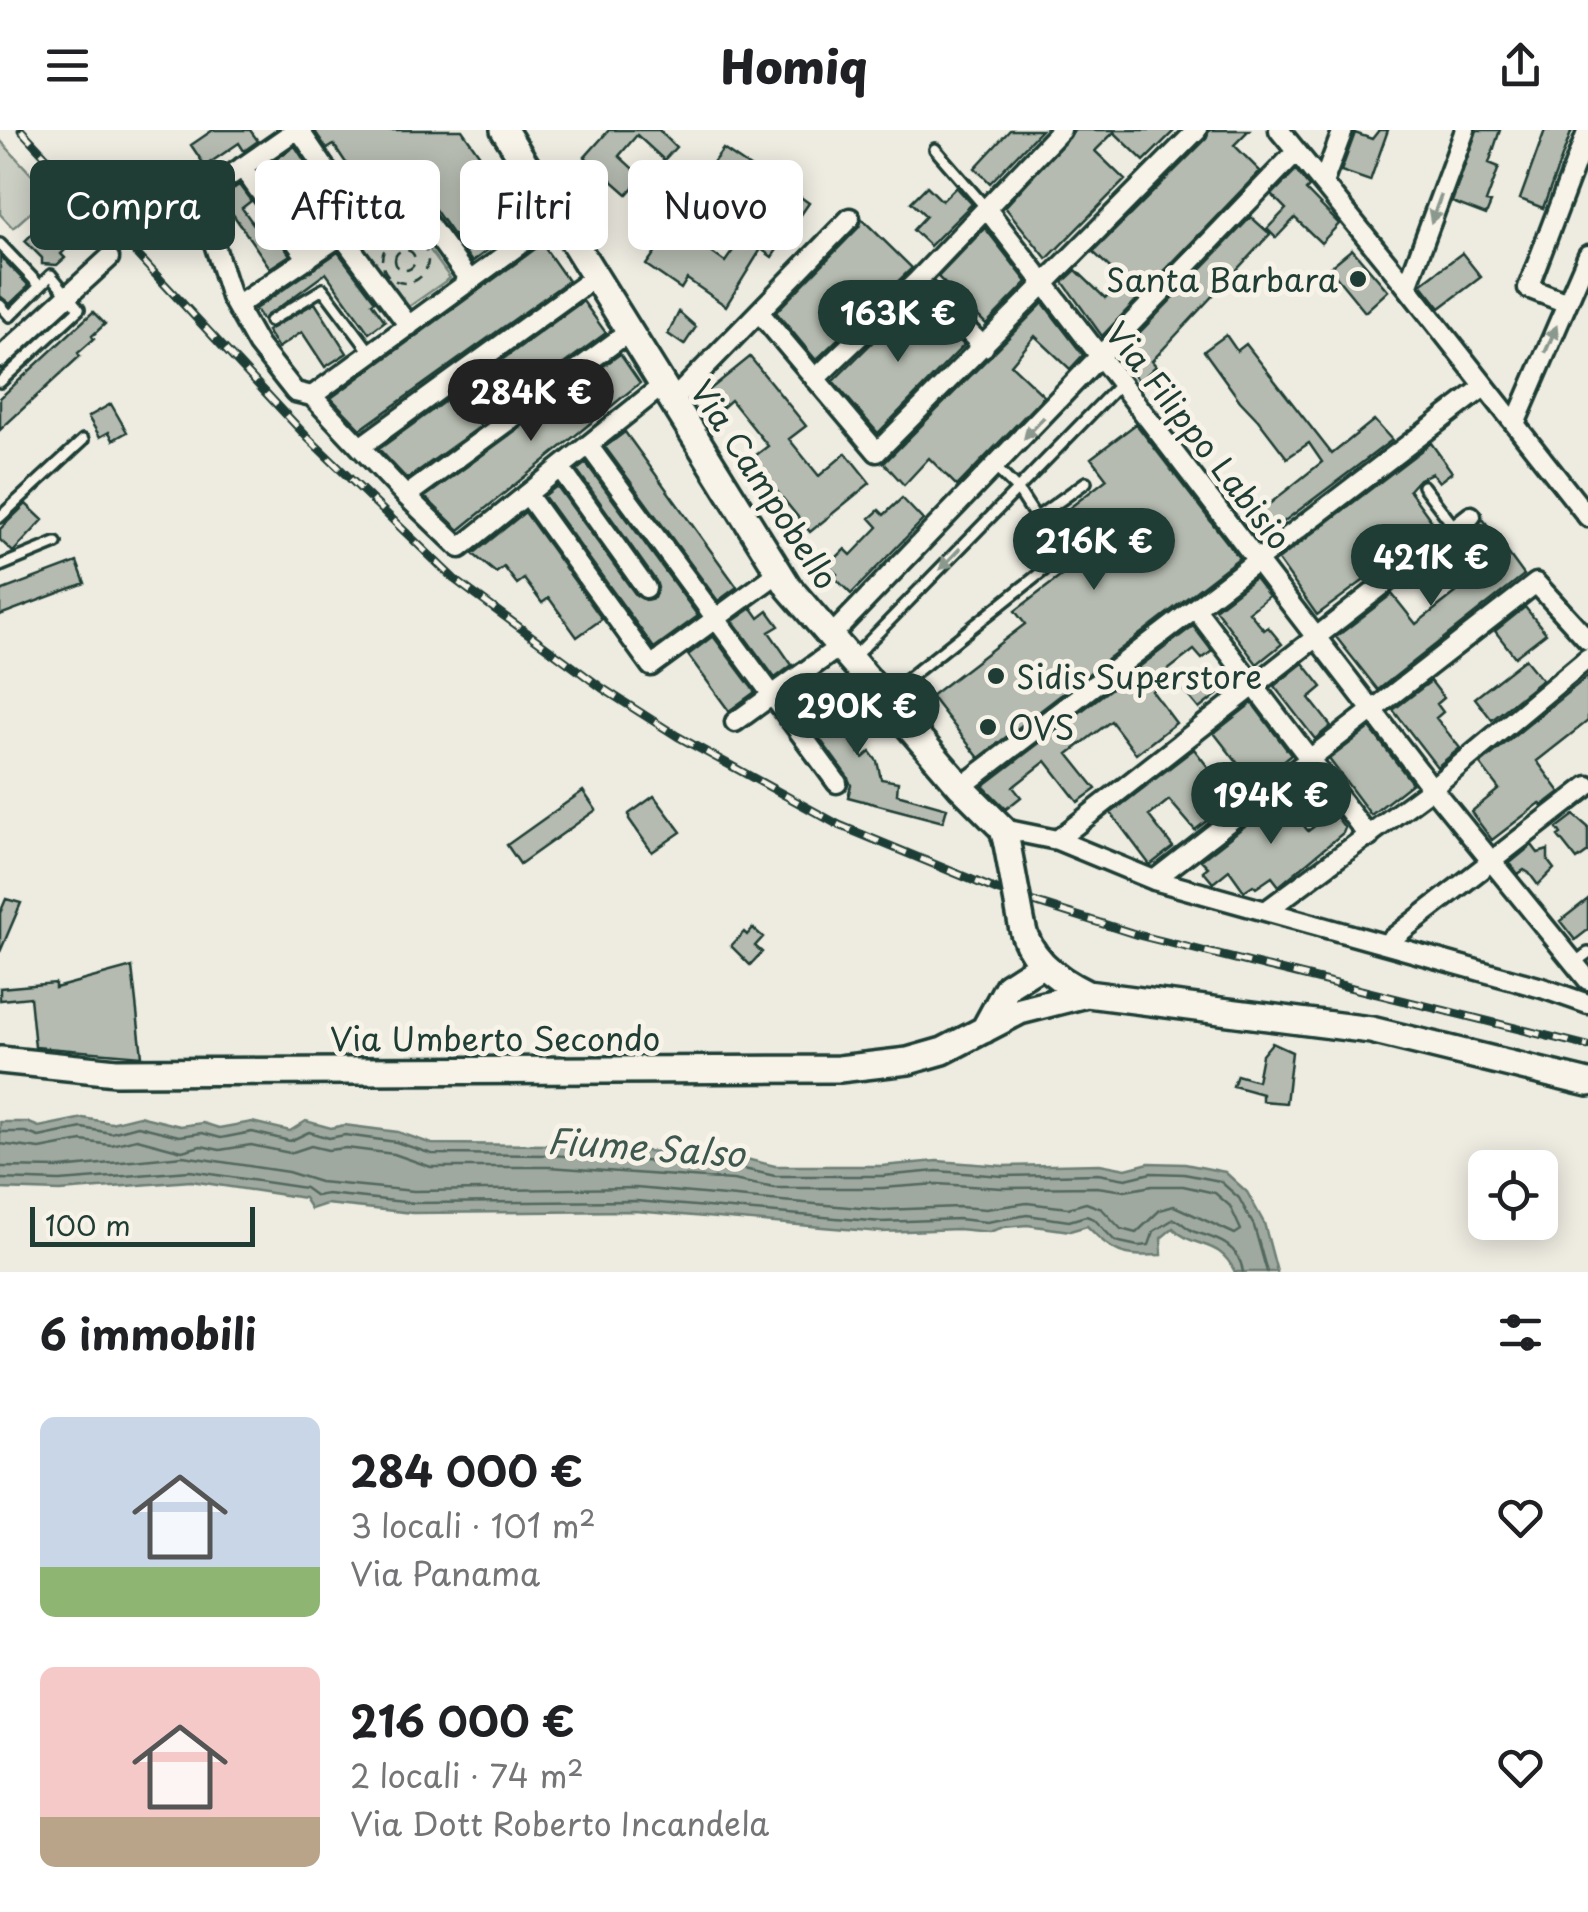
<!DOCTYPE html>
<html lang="it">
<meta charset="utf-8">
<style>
body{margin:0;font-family:"Playpen Sans",sans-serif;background:#f6f6f6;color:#202124;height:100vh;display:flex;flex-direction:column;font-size:38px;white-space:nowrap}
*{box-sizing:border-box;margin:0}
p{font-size:32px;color:#757577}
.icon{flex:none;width:55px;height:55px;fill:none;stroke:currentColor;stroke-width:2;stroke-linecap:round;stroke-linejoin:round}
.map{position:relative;height:1142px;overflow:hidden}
.details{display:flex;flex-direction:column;background:#fff;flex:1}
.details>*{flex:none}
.banner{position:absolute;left:30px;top:30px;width:1000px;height:90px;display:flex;gap:20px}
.tools{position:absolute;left:1468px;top:1020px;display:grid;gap:20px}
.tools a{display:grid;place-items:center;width:90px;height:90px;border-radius:15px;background:#fff;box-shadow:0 5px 25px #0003;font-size:50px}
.scale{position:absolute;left:30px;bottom:25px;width:225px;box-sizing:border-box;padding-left:10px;border:5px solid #1f3d34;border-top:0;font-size:28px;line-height:35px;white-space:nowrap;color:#1f3d34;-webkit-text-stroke:8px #f7f3e8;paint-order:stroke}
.price{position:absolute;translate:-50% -85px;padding:0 22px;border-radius:35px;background:#1f3d34;color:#fff;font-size:32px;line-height:65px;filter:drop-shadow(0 2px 5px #0008)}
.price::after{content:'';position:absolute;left:50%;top:60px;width:30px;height:22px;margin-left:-15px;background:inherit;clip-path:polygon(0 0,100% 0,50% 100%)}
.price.selected{background:#222;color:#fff}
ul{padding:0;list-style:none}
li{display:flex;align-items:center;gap:30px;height:250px;padding:0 40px}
li span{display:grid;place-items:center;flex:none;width:280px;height:200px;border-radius:15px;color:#555}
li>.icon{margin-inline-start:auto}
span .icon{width:120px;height:120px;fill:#fffc;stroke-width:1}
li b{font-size:42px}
h2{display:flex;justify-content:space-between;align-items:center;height:120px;padding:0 40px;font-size:42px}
.pill{padding:0 35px;border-radius:15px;background:#fff;box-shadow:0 5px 25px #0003;font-size:35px;line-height:90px}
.pill.selected{background:#1f3d34;color:#fff}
header{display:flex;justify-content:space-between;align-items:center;height:130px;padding:0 40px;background:#fff;font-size:45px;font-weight:800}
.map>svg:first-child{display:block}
.green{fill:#cccfc4;stroke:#76867c;stroke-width:2.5}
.water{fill:#9fa99f;stroke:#6c7e74;stroke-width:2.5}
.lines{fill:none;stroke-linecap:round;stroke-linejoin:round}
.shore{stroke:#52685f;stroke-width:2.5}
.building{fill:#b5bbb0;stroke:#1f3d34;stroke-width:2.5}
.lane-casing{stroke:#1f3d34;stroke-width:16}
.street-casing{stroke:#1f3d34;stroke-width:25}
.secondary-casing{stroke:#1f3d34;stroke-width:32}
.path{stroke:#1f3d34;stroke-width:2.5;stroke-dasharray:10 8;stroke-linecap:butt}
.lane{stroke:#f7f3e8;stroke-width:9}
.street{stroke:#f7f3e8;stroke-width:18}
.secondary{stroke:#f7f3e8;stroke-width:25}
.rail-casing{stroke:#1f3d34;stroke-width:9}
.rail{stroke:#f7f3e8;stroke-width:5;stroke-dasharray:15;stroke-linecap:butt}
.secondary-bridge-casing{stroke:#1f3d34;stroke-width:32;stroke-linecap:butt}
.secondary-bridge{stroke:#f7f3e8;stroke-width:25}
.oneway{fill:#8b988e}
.poi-dot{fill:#1f3d34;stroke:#f7f3e8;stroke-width:4}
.labels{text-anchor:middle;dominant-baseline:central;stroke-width:10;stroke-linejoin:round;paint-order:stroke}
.poi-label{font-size:32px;fill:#1f3d34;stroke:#f7f3e8;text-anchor:start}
.street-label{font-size:32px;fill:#1f3d34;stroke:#f7f3e8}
.water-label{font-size:35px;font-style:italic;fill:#3f584f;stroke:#f7f3e8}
</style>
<header><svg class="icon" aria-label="menu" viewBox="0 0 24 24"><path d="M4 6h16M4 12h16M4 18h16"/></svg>Homiq<svg class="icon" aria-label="share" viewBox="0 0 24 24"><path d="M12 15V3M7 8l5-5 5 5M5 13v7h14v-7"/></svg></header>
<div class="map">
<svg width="1588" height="1142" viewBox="0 0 1588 1142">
<rect width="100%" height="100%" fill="#eeece1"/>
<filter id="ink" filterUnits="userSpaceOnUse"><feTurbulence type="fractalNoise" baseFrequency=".01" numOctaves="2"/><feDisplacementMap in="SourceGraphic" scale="20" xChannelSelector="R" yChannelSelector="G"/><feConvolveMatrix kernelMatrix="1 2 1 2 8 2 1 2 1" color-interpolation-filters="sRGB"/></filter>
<g filter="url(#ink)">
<path class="green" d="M0 10 50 65 13 98 0 84Z
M401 80 450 148 407 178 358 111Z"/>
<path class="water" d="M139 986 180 996 203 993 219 998 252 992 290 1001 306 991 331 998 344 995 398 1002 432 1014 551 1015 738 1027 775 1036H882L937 1031 1003 1036 1100 1034 1126 1039 1149 1033 1185 1034 1225 1042 1247 1062 1264 1093 1277 1142H1235C1218 1107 1196 1121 1173 1098L1161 1108 1162 1125C1121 1127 1115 1124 1087 1096L1070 1101 1027 1095 1004 1097 989 1102 958 1099 881 1102 635 1081 413 1083 326 1074 311 1079 304 1068 191 1051 60 1061 0 1059V992H27L39 997 83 988 111 993Z"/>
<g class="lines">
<path class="shore" d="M0 1002H25L39 1007 82 998 111 1003 138 996 179 1006 202 1003 221 1008 252 1002 290 1011 309 1002 329 1008 345 1005 396 1012 432 1024 550 1025 735 1037 775 1046H882L937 1041 1002 1046 1098 1044 1126 1049 1151 1043 1184 1044 1220 1051 1239 1068 1254 1096 1267 1142
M0 1014 40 1019 82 1011 111 1015 137 1009 182 1021 201 1016 220 1020 251 1015 290 1023 311 1016 328 1020 346 1018 394 1024 431 1037H549L733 1050 775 1058H882L937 1054 1002 1058 1097 1057 1125 1061 1152 1056H1183L1215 1063 1230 1076 1241 1100 1235 1104 1174 1076 1160 1080 1136 1103 1121 1099 1102 1079 1086 1073 1068 1078 1027 1073 986 1079 959 1077 882 1080 636 1058 414 1061 320 1052 288 1042 183 1026 60 1038 0 1037
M0 1049 60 1051 190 1041 305 1058 316 1066 327 1064 414 1073 636 1071 882 1092 958 1089 987 1092 1027 1085 1069 1091 1086 1086 1094 1089 1115 1111 1138 1116 1149 1115 1154 1101 1174 1089C1182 1092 1187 1099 1195 1102 1218 1109 1239 1115 1243 1142"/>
</g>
<path class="building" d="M213 0H250L258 11 244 21 239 13 205 36 191 15Z
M314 0H462L526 91 472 132 410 44 365 74 350 53 357 49 344 30 334 15 327 19Z
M609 0H659L676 17 664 30 637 5 619 26 642 47 627 64 585 27Z
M1010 0H1041L990 53 975 38Z
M1075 0H1175L1144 31 1114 2 1095 21 1125 50 1047 129 1005 77Z
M1209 0H1249L1234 15 1260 41 1102 206 1063 152 1076 140 1105 168 1123 150 1093 122 1206 9Z
M1379 0H1388L1370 51 1341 41 1355 3 1372 9Z
M1477 0H1500L1489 33 1499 37 1486 72 1491 73 1486 85 1452 72Z
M1545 0H1572L1543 78 1520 69Z
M295 16 306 33 300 37 325 71 330 68 344 88 310 111 296 91 301 87 277 54 272 57 260 40Z
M723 19 750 37 727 71 736 77 704 117 725 132 755 89 760 92 785 56 809 73 772 127 761 119 726 176 687 149 681 159 646 135 666 107 656 101 675 73 679 76 697 49 693 46 702 33 709 38Z
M1296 40 1309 57 1306 60 1339 94 1321 113 1295 88 1276 108 1267 99 1286 79 1272 65Z
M239 55 251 71 242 78 266 112 276 106 290 125 270 138 221 67Z
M927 56 942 71 956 57 972 74 930 116 913 100 926 86 911 72Z
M1251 87 1270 104 1152 231 1156 236 1139 252 1118 225Z
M862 89 912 138 816 230 776 182 859 97Z
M42 94 49 103 58 94 74 111 61 124 65 128 57 135 42 134V128L25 111Z
M985 98 1027 152 986 194 938 147Z
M542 114 568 151 361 299 331 268Z
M1352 119 1388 161 1365 182 1329 138Z
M338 122 375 171 372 173 385 191 369 203 326 143 262 190 255 179Z
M1462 123 1481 147 1440 178 1421 154Z
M0 126 29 156 10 174 0 166Z
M917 168 964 215 878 303 833 251Z
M583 171 606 203 516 269 492 237Z
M315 173 347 223 325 237 302 202 278 218 267 201Z
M1043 173 1083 225 1070 239 1035 206 1011 235 1044 266 957 356 929 328 904 355 884 333Z
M93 182 105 194 92 206 94 209 78 223 80 226 0 300V268Z
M679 182 696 197 684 215 668 204Z
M1226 205 1237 221 1246 214 1332 324 1374 290 1392 310 1262 408 1248 391 1322 332 1309 313 1287 328 1258 290 1240 271 1204 221Z
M620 224 640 253 459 400 425 367Z
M750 227 806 296 789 309 819 346 846 323 870 353 810 402 751 329 768 316 731 270 722 278 708 261Z
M456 263 481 296 407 349 379 319Z
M111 274 127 302 113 310 109 302 100 307 88 287Z
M1136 294 1239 428 979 628 931 566 1025 494 1015 481 1085 428 1055 389 1107 349 1091 328Z
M625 302 737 457 718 471 605 317Z
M1431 313 1452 342 1439 352 1432 343 1419 349 1409 360 1436 397 1317 485 1278 430Z
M586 333 698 486 654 518 544 366 557 356 636 465 646 470 654 468 658 458 656 451 577 340Z
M902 368 923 390 851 464 834 447 837 444 828 436 845 419 851 425 878 397 870 388 879 380 884 385Z
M26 374 43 390 13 422 0 410V399Z
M525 382 602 489 577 507 549 468 542 473 524 449 517 454 504 437 496 443 473 424Z
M1483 389 1524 445 1378 560 1336 507 1392 464 1416 494 1463 457 1439 427Z
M77 432 85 453 0 485V461Z
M1255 448 1269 466 1249 482 1264 500 1268 497 1282 514 1257 534 1215 479Z
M1525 477 1546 503 1515 527 1495 501Z
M752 478 759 488 768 481 779 496 769 502 792 535 775 548 733 491Z
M1193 496 1212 521 1202 529 1194 520 1167 541 1171 546 1152 561 1176 593 1136 624 1111 591 1068 624 1096 659 1078 672 1046 631 1013 657 1021 667 1006 679 983 656Z
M713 506 755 562 729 581 688 525Z
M1525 529 1542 550 1492 590 1475 568Z
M1303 533 1322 557 1309 568 1331 596 1315 609 1274 556Z
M1205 546 1219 563 1199 579 1184 561Z
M1588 546V591L1537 631 1560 662 1542 676 1540 673 1492 710 1471 682 1499 659 1480 634Z
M1431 551 1444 568 1437 574 1443 582 1436 588 1460 618 1437 637 1393 580Z
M812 552 831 578 836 574 856 602 848 608 863 628 870 622 877 631 881 649 898 652 897 664 947 678 943 692 848 667 851 655 847 646 790 568Z
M1252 573 1291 625 1195 700 1169 670 1149 686 1173 717 1150 735 1111 683 1194 619 1218 650 1239 635 1214 603Z
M1370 598 1412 653 1371 685 1329 629Z
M583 661 596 680 520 734 507 715Z
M654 666 681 702 652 722 629 689V684Z
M1282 667 1308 701 1333 682 1345 698 1343 703 1279 756 1272 747 1256 758 1253 755 1244 761 1229 740 1213 753 1203 741 1208 737 1201 730Z
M1574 685 1588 697V722L1577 730 1558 706 1561 704 1557 698Z
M1532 715 1538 723 1548 720V731L1554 739 1538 755 1529 743 1524 740 1518 744 1510 733Z
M6 769 21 773 0 822V783Z
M1588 769V800L1575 810 1560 791Z
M753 798 763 807 755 816 762 822 750 835 731 816 744 802 747 805Z
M132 837 142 926 35 917 30 867 0 870V858L55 853V858Z
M1272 913 1292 922 1286 973 1262 971V964L1233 956 1237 945 1257 951 1262 925Z"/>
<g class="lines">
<g class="lane-casing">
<path id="lane" d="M935 19 986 78
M0 114 40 156 51 145 79 179 0 252
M0 175 10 186 40 156
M270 191 323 159 371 223
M996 338 1018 360 1036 388 1086 352
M1423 356 1455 398
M0 387 83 310
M0 436 56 413
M853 528 1121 253
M886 566 1063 425 1036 388
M1574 833 1588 823"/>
</g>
<g class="street-casing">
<path id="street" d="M296 0 205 63 204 82 231 167 258 215 295 262 312 266 406 366 460 418 663 255
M299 0 362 92
M1279 0 1407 157 1588 387
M242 37 308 129
M1323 53 1343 0
M986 78 1432 658 1588 850
M342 106 409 196
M917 151 984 217
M1407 157 1465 0
M1567 173 1528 158 1588 0
M237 176 405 62 470 151
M759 182 877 322 1197 0
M0 228 109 128
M471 237 508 291
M815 249 917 151 1061 0
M312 266 559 86
M672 271 850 88
M1515 294 1588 125
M588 315 837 653
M360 317 596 146
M560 338 646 458
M527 364 651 536 778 443
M406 366 630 201
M1195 478 1369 707
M830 507 1296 22
M735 592 839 517
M961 657 1485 256
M1003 699 1057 710 1154 750 1542 858 1588 874
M1057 710 1471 386
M1154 750 1536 453 1588 510
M1267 780 1432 658 1588 528
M1385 814 1588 656"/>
</g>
<g class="secondary-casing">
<path id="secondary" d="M504 0 789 458 961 657 1003 699 1007 714
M1022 795C1028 829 1058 850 1087 864L1371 900 1588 953
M984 900 1008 856 1043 834
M0 930 116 942 839 939 908 931 943 921 1020 881 1087 864"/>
</g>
<path class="path" d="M382 97 392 111
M382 130a23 23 0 1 1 46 0a23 23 0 1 1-46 0Z
M395 130a10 10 0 1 1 20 0a10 10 0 1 1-20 0Z"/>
<use href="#lane" class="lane"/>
<use href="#street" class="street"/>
<use href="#secondary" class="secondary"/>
<g class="rail-casing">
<path id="rail" d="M21 0 307 307 454 449 602 558 677 606 839 695 999 761 1138 805 1588 916"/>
</g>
<use href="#rail" class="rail"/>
<g class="secondary-bridge-casing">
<path id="secondary-bridge" d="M1007 714 1022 795"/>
</g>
<use href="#secondary-bridge" class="secondary-bridge"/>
</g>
<defs><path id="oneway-solid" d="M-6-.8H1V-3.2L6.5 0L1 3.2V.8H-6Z" transform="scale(2.5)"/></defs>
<g class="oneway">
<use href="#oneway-solid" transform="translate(1436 79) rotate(110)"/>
<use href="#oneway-solid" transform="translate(1551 209) rotate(-67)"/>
<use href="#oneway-solid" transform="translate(1034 298) rotate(133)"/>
<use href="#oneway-solid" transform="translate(950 429) rotate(134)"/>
</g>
</g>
<g class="poi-dot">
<circle cx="1358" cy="149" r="10"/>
<circle cx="996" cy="546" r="10"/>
<circle cx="988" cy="597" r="10"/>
</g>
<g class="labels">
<g class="poi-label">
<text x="1338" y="149" text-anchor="end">Santa Barbara</text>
<text x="1016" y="546">Sidis Superstore</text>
<text x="1008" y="597">OVS</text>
</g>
<g class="street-label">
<text transform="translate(1199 305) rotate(52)">Via Filippo Labisio</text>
<text transform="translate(765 354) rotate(57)">Via Campobello</text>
<text x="495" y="908">Via Umberto Secondo</text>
</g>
<g class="water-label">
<text transform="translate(646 1016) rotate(4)">Fiume Salso</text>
</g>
</g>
</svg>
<div class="tools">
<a><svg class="icon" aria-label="locate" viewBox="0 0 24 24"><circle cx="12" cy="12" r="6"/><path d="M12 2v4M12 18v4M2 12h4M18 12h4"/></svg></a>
</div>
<div class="scale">100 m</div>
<b class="price" style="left:898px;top:235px">163K €</b>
<b class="price selected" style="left:531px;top:314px">284K €</b>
<b class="price" style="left:1094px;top:463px">216K €</b>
<b class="price" style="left:1431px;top:479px">421K €</b>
<b class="price" style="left:857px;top:628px">290K €</b>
<b class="price" style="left:1271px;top:717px">194K €</b>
<div class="banner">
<a class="pill selected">Compra</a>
<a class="pill">Affitta</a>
<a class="pill">Filtri</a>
<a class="pill">Nuovo</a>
</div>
</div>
<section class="details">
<h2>6 immobili<svg class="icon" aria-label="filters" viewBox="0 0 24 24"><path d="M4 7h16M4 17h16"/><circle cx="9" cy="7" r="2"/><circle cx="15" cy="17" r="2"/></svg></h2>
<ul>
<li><span style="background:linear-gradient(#c9d6e8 75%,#8fb573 0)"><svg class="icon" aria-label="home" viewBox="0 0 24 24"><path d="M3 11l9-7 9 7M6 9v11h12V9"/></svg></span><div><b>284 000 €</b><p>3 locali · 101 m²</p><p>Via Panama</p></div><svg class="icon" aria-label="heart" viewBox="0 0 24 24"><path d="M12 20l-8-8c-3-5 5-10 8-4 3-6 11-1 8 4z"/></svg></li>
<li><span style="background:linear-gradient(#f6c9c9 75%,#b9a48a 0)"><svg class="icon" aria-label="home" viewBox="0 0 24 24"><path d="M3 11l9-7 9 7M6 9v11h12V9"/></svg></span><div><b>216 000 €</b><p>2 locali · 74 m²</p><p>Via Dott Roberto Incandela</p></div><svg class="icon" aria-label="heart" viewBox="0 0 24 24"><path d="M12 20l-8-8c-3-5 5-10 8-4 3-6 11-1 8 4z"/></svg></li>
</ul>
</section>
